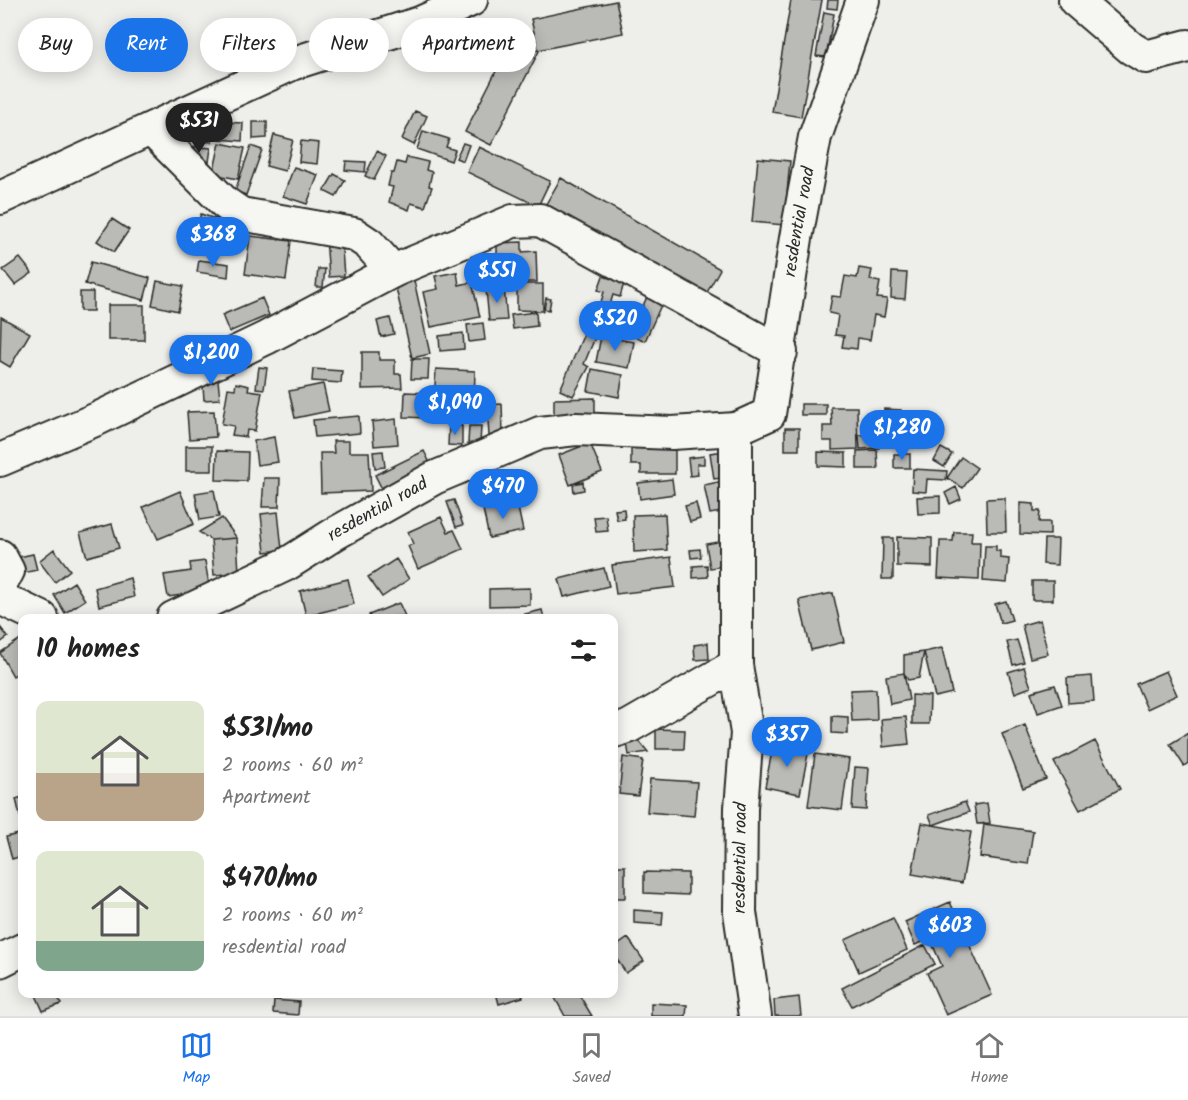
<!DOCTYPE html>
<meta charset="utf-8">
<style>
body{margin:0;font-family:Kalam,sans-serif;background:#f6f6f6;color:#222;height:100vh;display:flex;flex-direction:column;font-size:22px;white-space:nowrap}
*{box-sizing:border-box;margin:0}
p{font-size:20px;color:#767676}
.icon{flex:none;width:33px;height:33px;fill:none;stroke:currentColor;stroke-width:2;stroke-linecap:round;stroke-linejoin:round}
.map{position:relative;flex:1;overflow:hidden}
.drawer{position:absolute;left:18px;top:614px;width:600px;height:384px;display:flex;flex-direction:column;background:#fff;border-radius:12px;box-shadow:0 3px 15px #0003}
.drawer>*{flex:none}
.hud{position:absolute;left:18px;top:18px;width:600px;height:54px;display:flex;gap:12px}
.price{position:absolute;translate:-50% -51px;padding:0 14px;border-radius:21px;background:#1a73e8;color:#fff;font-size:20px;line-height:39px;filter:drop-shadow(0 2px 3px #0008)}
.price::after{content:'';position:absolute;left:50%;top:36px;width:18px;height:14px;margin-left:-9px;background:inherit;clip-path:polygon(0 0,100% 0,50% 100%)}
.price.on{background:#222;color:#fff}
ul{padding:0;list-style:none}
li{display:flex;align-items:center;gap:18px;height:150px;padding:0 18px}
li span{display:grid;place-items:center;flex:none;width:168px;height:120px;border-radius:12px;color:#555}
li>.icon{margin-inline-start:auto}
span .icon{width:72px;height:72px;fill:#fffc;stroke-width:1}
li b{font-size:26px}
h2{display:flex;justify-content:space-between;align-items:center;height:72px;padding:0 18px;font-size:26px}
.tag{padding:0 21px;border-radius:27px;background:#fff;box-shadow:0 3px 15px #0003;font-size:21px;line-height:54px}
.tag.on{background:#1a73e8;color:#fff}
.dock{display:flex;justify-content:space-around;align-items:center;height:84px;border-top:2px solid #e0e0e0;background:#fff;font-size:16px;color:#767676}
.dock a{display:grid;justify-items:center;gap:3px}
.dock .on{color:#1a73e8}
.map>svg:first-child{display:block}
.building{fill:#babab7;stroke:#2b2b2b;stroke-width:1.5}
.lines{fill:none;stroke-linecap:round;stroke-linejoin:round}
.minor-casing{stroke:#2b2b2b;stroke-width:36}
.minor{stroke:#f6f6f2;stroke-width:32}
.labels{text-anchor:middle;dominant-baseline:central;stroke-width:4.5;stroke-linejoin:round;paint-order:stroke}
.street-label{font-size:18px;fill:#2b2b2b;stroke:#f6f6f2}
</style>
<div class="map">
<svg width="1188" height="1016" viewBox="0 0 1188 1016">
<rect width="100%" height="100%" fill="#eeeeea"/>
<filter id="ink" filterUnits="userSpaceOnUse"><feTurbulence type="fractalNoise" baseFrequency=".0167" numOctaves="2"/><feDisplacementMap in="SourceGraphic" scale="12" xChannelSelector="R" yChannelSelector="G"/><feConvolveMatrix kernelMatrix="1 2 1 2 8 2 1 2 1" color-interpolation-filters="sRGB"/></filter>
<g filter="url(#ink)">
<path class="building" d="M791 0H822L801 117 772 112Z
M828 0H838L837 9 827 8Z
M616 1 623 33 538 50 531 19Z
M824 12 834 14 826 57 816 56Z
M497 22 500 35 480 40 477 27Z
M513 38 539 51 491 145 465 132Z
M474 43 476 51 462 55 460 46Z
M484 57V65L476 66 475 58Z
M415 111 427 116 414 145 402 139Z
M190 121 214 123 212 142 188 140Z
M220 122 243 123 242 141 219 139Z
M253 122H267V138L253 139Z
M423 131 449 139 446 147 455 150 451 161 417 149Z
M274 135 293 140 285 171 266 166Z
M301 141 319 143 317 164 299 162Z
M220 143 245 148 238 179 213 174Z
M463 143 469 145 463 161 456 158Z
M189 146 211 148 209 162 188 160Z
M251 146 262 150 246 195 235 191Z
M479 147 550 181 538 206 467 172Z
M377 151 386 156 374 180 365 176Z
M407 157 428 162 426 170 432 172 429 186 432 187 425 207 411 203 409 210 389 202 393 187 388 186 391 173H394L397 162 405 164Z
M758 158 790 161 784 225 752 222Z
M346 161 366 162 365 172 345 170Z
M294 167 318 175 307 204 283 196Z
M334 174 345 180 336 197 324 191Z
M561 178 720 269 705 296 546 204Z
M201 214 232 225 222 253 190 242Z
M112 219 129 230 114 252 97 241Z
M250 236 291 241 286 280 245 274Z
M341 237 344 276 329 277 326 238Z
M522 242V252L536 251 537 282H520L519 274 505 275V282L487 283V255H497V243Z
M20 258 32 273 15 285 3 270Z
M199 260 229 264 228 277 197 272Z
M91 262 150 278 144 300 85 284Z
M859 268 872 270 870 280 880 282 877 298 887 299 884 317 874 315 870 340 858 338 857 349 842 347 844 336 835 335 838 315 829 313 832 296 841 297 845 276 857 278Z
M318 269H325L323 287H316Z
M412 271 430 354 412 358 393 275Z
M457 272 459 285 472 282 480 317 431 327 423 292 438 289 435 276Z
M892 272 907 273 905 299 891 298Z
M603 276 624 283 620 297 613 295 602 331 593 328 604 292 598 290Z
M157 281 183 286 178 311 152 305Z
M517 284H543V311L517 310Z
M504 287 507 320 489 321 486 289Z
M80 292H93V311H80Z
M647 297 662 303 645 341 630 334Z
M262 298 269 315 229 332 222 315Z
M546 298 551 299 549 310 544 309Z
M108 305H144V340H108Z
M614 308 624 313 619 327 607 323Z
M536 312 537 326 513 329 511 315Z
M1 317 30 333 10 367 0 361Z
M390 318 394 334 381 337 377 321Z
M483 323 485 340 469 342 467 325Z
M586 329 597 333 584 364 589 367 573 396 560 390Z
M463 333 464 349 440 351 439 336Z
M601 336 634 342 629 368 596 362Z
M362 352H379V360H395V374H401L402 388 362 389Z
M412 359H429L428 379H411Z
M259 367 267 368 264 389 256 388Z
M313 369 342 371 341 383 312 381Z
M436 369 475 371 474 403 434 401Z
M592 369 623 375 619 397 588 391Z
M217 371 220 399 204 400 202 373Z
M236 383 249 386 248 390 262 392 255 431 247 430 246 437 232 435 234 426 222 424 228 388 235 389Z
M323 384 329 411 295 418 289 391Z
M405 392 429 393 428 418 404 417Z
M595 398V415L554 416V399Z
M502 404 503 435 489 436 487 405Z
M801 404H826V415H801Z
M831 407H857L858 449 832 450V441H823V426H832Z
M884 409 901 410 899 446 882 445Z
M214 411 216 437 189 439 187 412Z
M359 416 360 433 315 437 313 420Z
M396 419 398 444 374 446 372 422Z
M449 425 462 426V446L448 445Z
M469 426H481L480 444 468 443Z
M785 428H799V450H785Z
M879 434V448L860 449 859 435Z
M274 437 278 462 257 465 254 441Z
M333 441H349V452H369L371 491 321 493 320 453H334Z
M590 443 602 472 570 485 559 455Z
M631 443H675V474H641V465H631Z
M186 446H212V471H186Z
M941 448 952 454 944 467 934 461Z
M732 450 736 476 714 479 710 453Z
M877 450 878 469H857V451Z
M217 451 248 452 247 481 216 480Z
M383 451 385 467 375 468 373 452Z
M424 451 433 469 384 493 375 475Z
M818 452 846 453V467L818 466Z
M894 454H910V468H894Z
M704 456V464H697L698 475 690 476 688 458Z
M961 457 977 468 963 488 947 478Z
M913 469 947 471 946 480 927 479 926 492 912 491Z
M264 478H280L279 507H262Z
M672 479 674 494 640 499 638 483Z
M733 479 739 509 710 514 704 485Z
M583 482 584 490 574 492 573 484Z
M956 487 961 499 950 504 945 493Z
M214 490 219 517 200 520 195 493Z
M180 491 194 524 158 539 143 507Z
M940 496V513L918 514 917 497Z
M1005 498 1006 532H987L986 499Z
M454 500 463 525 456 527 447 502Z
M517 503 523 531 489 538 483 509Z
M696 503 700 519 690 522 685 506Z
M1020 503 1034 504V511H1040L1039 522H1050V535L1020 534Z
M624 509 625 519 617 520 615 510Z
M278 512 282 550 265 552 261 514Z
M665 514 667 550 634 552 633 515Z
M606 516 608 531 596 532 594 517Z
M441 517 448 532 454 530 463 549 418 569 408 546 413 544 408 532Z
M222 518 237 538 211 540 199 532Z
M112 524 119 548 87 557 80 533Z
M954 532H972L971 542H980L979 580 938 578 940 541H953Z
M897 537 932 538V567L897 566Z
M237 538 239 573 214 575 211 540Z
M883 538H893V579H882Z
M1044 539H1058L1057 565 1043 564Z
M728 540 732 565 710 568 706 544Z
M985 546H996V551H1000V558L1009 559 1007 583 983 581Z
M54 549 70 570 55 582 39 561Z
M700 549 701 557 691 558 690 550Z
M33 554 37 570 18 574 14 558Z
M671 557 675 587 616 594 612 565Z
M396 559 409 579 382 597 368 577Z
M205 561 210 591 168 597 164 575 191 571 190 563Z
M707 565 708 577 693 578V566Z
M604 568 609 586 564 597 559 579Z
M130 578 134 597 99 606 95 588Z
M348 579 354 604 306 616 300 591Z
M1032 581H1053V600H1032Z
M74 582 85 600 65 613 54 595Z
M530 588V605L489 606V589Z
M833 593 844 642 811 650 799 600Z
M1006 601 1012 620 1001 623 995 604Z
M399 603 405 616 370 618 369 615Z
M542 610 544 618H509Z
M1040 620 1048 654 1030 658 1022 625Z
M0 627 8 637 0 643Z
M22 638V670L13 676 0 653Z
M1017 640 1024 662 1013 665 1007 642Z
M708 643 709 659 695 660 694 645Z
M942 648 952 693 935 697 924 652Z
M924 652 919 678 908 680 904 673V655Z
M1024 667 1031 687 1015 693 1008 672Z
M1166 671 1177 695 1147 709 1136 684Z
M904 673 909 700 890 704 886 676Z
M1092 676 1094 701 1068 703 1067 678Z
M1055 685 1062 705 1038 713 1031 692Z
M876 689 877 720 852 721 850 690Z
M912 695 930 696 929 724H912Z
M832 716 848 717V734L832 733Z
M906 717 909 744 883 747 881 719Z
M1025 725 1046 779 1023 788 1002 734Z
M628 727 648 752 629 755 626 737Z
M656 729 685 730 684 749H656Z
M1188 733V763L1184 766 1170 744Z
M774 741 809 749 800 794 765 787Z
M1095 741 1120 789 1080 810 1054 762Z
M815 754 849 759 842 810 808 806Z
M623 757 643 760 638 796 619 794Z
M855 767 869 768 866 810 852 809Z
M650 779 697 782 694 816 647 812Z
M22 797V815L20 816 16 799Z
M965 802 969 812 933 825 929 815Z
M987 803 990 823 977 824 974 805Z
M922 823 971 832 962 883 912 874Z
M984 824 1033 831 1028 864 980 857Z
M19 834 22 856 12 859 6 837Z
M614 866H625V898H614Z
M644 872 688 873V895L644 893Z
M950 902 992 995 946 1015 927 973 942 966 930 939 915 945 905 922Z
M634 910 663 912 662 925 634 923Z
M893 918 907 950 859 972 845 940Z
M628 938 644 961 626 973 614 955V948Z
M925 945 935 964 852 1006 842 988Z
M35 993H56L61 1004 43 1011Z
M496 993H522L523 997 499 1004Z
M565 993H578L592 1016H565L555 998Z
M799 997 801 1016H775L774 1000Z
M274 1000 299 1002 298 1015 273 1013Z
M651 1003 687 1005 686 1016H651Z"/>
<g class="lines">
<g class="minor-casing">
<g id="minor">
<path d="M1075 0 1131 48 1146 57 1188 46"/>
<path d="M151 129 225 203 241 214 354 234 369 244 393 271"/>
<path d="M0 198 294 63 420 23 471 0"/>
<path d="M0 460 97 419 266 338 393 271 513 221 540 220 781 352"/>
<path d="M0 556 8 571 0 583"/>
<path d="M0 598 42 618"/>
<path id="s1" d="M173 618 287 564 336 533 434 478 540 433 576 429 672 433 736 429"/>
<path d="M614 731 628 727 736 665"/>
<path d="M0 961 22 950"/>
<path id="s2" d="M755 1016 740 912 741 808 747 733 736 665V429L769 414 796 238 815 137 863 0"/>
</g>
</g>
<use href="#minor" class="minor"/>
</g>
</g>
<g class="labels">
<g class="street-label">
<text stroke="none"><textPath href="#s2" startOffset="820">resdential road</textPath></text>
<text stroke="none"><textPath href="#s1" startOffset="232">resdential road</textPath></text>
<text stroke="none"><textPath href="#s2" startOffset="159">resdential road</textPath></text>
</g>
</g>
</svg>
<b class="price on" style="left:199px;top:154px">$531</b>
<b class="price" style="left:213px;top:268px">$368</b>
<b class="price" style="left:497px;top:304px">$551</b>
<b class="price" style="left:615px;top:352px">$520</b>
<b class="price" style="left:211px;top:386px">$1,200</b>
<b class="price" style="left:455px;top:436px">$1,090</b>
<b class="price" style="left:902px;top:461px">$1,280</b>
<b class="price" style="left:503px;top:520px">$470</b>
<b class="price" style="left:787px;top:768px">$357</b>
<b class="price" style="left:950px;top:959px">$603</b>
<div class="hud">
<a class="tag">Buy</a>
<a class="tag on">Rent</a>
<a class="tag">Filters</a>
<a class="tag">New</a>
<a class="tag">Apartment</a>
</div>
<section class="drawer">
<h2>10 homes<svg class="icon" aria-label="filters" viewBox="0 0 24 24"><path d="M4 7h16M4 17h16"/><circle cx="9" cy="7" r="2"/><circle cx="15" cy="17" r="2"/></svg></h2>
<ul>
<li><span style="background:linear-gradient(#dfe7d0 60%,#b9a48a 0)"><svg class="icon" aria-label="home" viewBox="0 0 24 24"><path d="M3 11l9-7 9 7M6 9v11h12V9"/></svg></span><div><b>$531/mo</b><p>2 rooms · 60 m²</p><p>Apartment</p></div></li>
<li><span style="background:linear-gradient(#dfe7d0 75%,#7fa58c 0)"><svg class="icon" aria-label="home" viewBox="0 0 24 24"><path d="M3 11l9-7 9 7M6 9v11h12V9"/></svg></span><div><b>$470/mo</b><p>2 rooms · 60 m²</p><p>resdential road</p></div></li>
</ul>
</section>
</div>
<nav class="dock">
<a class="on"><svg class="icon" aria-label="map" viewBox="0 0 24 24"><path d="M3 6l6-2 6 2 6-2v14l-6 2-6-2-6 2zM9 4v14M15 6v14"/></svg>Map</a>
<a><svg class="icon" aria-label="saved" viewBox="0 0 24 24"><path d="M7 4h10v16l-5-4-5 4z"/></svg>Saved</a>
<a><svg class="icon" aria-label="home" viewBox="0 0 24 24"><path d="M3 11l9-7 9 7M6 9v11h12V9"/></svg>Home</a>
</nav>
